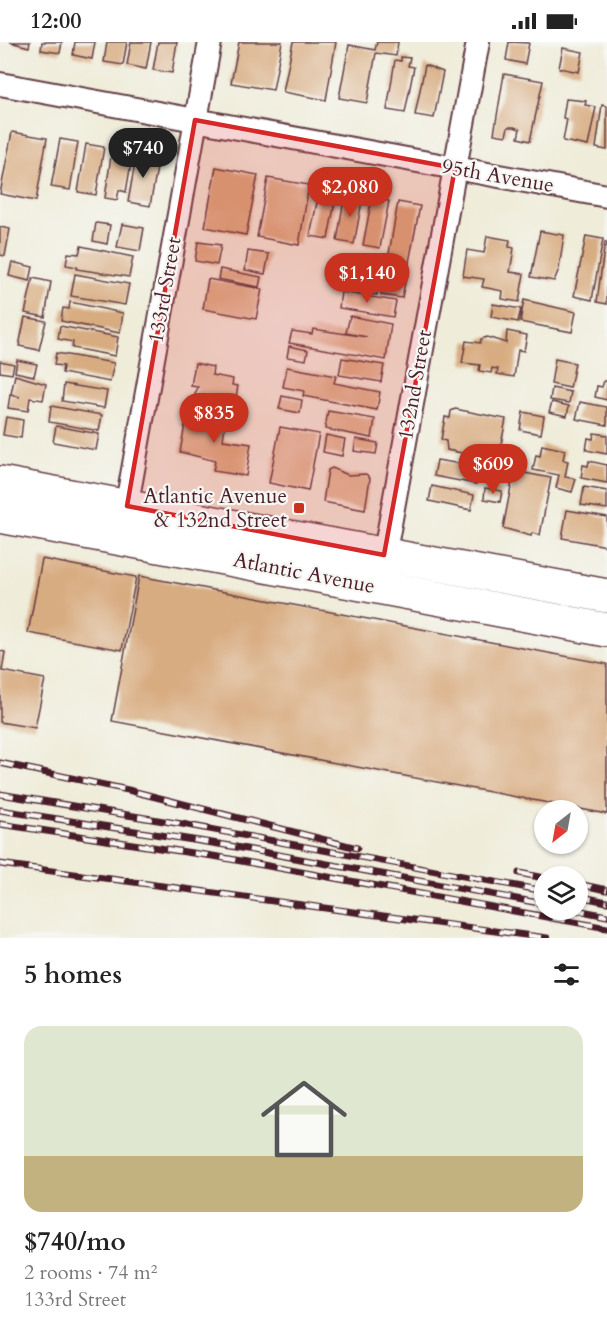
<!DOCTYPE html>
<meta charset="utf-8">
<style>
body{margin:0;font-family:Cardo,serif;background:#f2f2f2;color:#222;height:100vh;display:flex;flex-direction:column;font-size:22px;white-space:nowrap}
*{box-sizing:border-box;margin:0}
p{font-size:20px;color:#767676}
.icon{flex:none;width:33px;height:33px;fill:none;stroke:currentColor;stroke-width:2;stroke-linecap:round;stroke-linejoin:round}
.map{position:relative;height:896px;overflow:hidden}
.panel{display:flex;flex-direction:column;background:#fff;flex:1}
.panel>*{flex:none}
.needle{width:39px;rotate:211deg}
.buttons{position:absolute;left:534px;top:758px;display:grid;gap:12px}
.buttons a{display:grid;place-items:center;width:54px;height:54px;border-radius:50%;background:#fff;box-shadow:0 2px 4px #0004;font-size:30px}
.price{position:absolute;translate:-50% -51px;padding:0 14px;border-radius:21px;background:#c8321e;color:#fff;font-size:20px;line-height:39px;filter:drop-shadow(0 2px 3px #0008)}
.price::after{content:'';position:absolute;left:50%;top:36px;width:18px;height:14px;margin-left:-9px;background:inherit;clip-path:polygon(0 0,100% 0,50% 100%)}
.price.on{background:#222;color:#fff}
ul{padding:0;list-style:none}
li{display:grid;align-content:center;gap:12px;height:318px;padding:0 24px}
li+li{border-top:2px solid #e0e0e0}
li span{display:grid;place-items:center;height:186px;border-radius:18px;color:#555}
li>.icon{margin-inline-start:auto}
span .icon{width:108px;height:108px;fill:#fffc;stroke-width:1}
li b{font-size:26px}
h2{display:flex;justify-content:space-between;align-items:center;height:72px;padding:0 24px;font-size:26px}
.status{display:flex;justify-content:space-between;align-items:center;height:42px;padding:0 30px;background:#fff;direction:ltr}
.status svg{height:16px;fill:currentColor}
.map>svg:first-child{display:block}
.building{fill:#d8ac81}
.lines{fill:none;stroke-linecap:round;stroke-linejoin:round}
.minor-casing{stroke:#633e45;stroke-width:26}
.primary-casing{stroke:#633e45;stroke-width:36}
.minor{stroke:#fff;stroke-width:22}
.primary{stroke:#fff;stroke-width:33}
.rail-casing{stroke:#4a1f2b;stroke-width:7}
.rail{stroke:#f6f6f2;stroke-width:4.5;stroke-dasharray:14;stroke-linecap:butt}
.marked{fill:#d62828;fill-opacity:0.2;stroke:#d62828;stroke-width:4.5;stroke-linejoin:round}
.poi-dot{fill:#c8321e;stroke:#f6f6f2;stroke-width:2}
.labels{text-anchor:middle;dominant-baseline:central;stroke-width:4.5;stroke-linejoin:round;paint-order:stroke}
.street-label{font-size:21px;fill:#4a1f2b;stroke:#f6f6f2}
.poi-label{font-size:21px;fill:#4a1f2b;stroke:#f6f6f2;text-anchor:end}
</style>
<div class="status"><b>12:00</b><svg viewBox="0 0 49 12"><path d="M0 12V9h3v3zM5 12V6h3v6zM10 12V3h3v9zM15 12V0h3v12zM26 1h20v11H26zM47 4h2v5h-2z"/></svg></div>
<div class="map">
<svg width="607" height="896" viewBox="0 0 607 896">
<rect width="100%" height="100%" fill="#f6f6f2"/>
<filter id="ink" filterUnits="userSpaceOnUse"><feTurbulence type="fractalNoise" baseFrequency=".0167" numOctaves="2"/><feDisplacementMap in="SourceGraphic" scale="12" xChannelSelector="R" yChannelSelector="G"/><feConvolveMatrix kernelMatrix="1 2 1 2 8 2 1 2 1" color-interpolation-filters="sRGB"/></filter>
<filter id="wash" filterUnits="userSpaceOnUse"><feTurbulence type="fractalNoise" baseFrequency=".008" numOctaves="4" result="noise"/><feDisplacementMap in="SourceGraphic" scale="24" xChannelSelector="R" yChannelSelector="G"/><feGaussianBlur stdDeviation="1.35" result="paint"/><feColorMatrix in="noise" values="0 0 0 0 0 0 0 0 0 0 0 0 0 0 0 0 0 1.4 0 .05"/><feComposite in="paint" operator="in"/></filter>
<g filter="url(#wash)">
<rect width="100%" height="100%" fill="#efecd9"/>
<g id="blocks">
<path class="building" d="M10 0H30L29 5Z
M42 0H62L60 11 41 8Z
M75 0H95L92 17 73 13Z
M107 0H127L123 23 104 20Z
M131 0H151L146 27 127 23Z
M158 0H177L172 31 153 28Z
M239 0H282L273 48 231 41Z
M293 0H336L326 58 283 50Z
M377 0H398L396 14 376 11 367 61 339 56 349 3 375 8Z
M509 0 529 1 525 22 506 18Z
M563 6 583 10 579 30 559 26Z
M401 15 410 16 408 24 414 25 405 71 387 68 395 18 401 19Z
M425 23 443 30 434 76 415 73Z
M504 32 543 39 530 99 518 96 520 87 514 85H508L506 94 494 92Z
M566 57 586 59 585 63 596 65 588 104 563 99 567 77 563 76Z
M602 63 607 64V108L596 106Z
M12 90 47 96 36 159 0 152Z
M60 97 78 100 70 148 51 145Z
M86 102 104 105 96 153 78 150Z
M112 107 133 110 126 150 119 148 117 158 105 156Z
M137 110 159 115 150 164 128 160Z
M216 125 258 133 246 193 205 185Z
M268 136 309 143 299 203 257 195Z
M320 146 337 149 328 197 310 194Z
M345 151 363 154 354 202 337 199Z
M372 156 389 159 380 206 363 203Z
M398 160 420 164 402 256 381 253 384 224 395 225 387 223Z
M96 181 110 183 107 202 93 199Z
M122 182 144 186 140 209 117 205Z
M0 185 10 187 5 214 0 213Z
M540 189 564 193 559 227 554 239 531 235Z
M487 194 510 198 509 205 514 206 510 230 524 232 519 260 502 257 503 249 482 245 484 237 463 234 467 208 484 211Z
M586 194 603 197 592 258 574 254Z
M198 200 221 203 217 223 195 219Z
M605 200 607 201V262L597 260Z
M81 204 133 215 129 235 76 227 77 225 66 223 68 211 79 212Z
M248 209 269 212 265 232 245 228Z
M12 220 33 225 30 239 9 234Z
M220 227 261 235 259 245 218 237Z
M367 229 381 232 377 253 363 251Z
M75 232 129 242 125 263 71 254Z
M33 236 51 240 45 275 25 271Z
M208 237 262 247 256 277 203 267Z
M341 250 396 259 393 275 339 266Z
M524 258 576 270 572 290 520 280Z
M70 260 123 271 120 291 61 279 63 266 69 267Z
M493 262 521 267 518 280 491 275Z
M350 274 391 282 386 318 289 301 292 289 312 292 313 287 367 295 346 291Z
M25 275 46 279 39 308 19 304Z
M60 284 118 295 115 314 72 306 73 300 58 297Z
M507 289 527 293 524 309 518 308 514 335 497 332 498 327 492 326 491 331 479 329 480 323 462 321 466 299 480 301 481 297 487 295 506 301Z
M289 304 308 308 306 318 287 315Z
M56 311 114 321 110 340 62 331 63 324 54 323Z
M342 316 384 323 381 340 339 333Z
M555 317 575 321 570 346 551 342Z
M17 318 37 322 34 334 15 330Z
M0 319 14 322 12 332 0 330Z
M195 321 213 325 212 333 233 337 232 343 238 344 234 366 196 360 194 355 198 345 191 344Z
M287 325 336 334 334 341 380 350 377 368 303 354 304 349 283 345Z
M15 333 46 342 43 358 30 356 28 369 8 366 10 353 20 355 11 352Z
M604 339H607V358L595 355 597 344 602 345Z
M64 342 107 349 104 366 62 359Z
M552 346 571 350 569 361 550 358Z
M282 354 302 358 300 371 279 367Z
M552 360 569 364 567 374 549 370Z
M580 360 607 365V383L576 377Z
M51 364 102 373 99 389 49 380Z
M455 367 506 377 498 418 447 408 446 399 441 398 445 375 450 376 451 369Z
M328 369 375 377 372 396 325 387Z
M523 370 544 374 541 392 520 388Z
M187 371 223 374 221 382 225 384 223 398 251 402 246 434 213 429 215 419 180 410Z
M6 375 23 378 21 396 3 393Z
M56 384 99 392 96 408 53 400Z
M280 385 319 392 308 449 269 441Z
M594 391 607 393V412L586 408 588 396 593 397Z
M326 393 345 397 342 414 323 410Z
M356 397 378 401 376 412 354 409Z
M542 403 565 408 563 418 568 419 565 435 576 437 572 450 556 446 559 433 533 428 536 413 540 414Z
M437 418 479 425 476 442 434 434Z
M589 419 607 423V441L581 436 583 423 588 424Z
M490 421 507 425 505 437 488 434Z
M332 426 348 433 366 432 370 436 365 468 323 460 328 428Z
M514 429 551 436 540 493 532 491 531 494 503 486Z
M432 444 474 453 471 468 429 459Z
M584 445 607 449V467L581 463Z
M485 446 502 449 500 460 484 457Z
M567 468 607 475V504L562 496Z
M42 517 136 535 122 608 28 591Z
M139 534 607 622V772L112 679Z
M0 609 5 610 2 629 45 637 35 686 0 680Z"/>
</g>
</g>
<g filter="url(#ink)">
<use href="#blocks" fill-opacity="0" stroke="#633e45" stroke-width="1.5"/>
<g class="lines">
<g class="minor-casing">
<path id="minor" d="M0 42 607 154
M124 478 210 0
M382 526 478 0"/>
</g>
<g class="primary-casing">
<path id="primary" d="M0 441 607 554
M0 474 607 588"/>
</g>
<use href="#minor" class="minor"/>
<use href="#primary" class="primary"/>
<g class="rail-casing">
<path id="rail" d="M0 721 128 748 357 806
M0 752 182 782 544 849
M0 768 225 803 544 862
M0 782 219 815 607 886
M0 822 547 896
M519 831 544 836
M578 842 607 848
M578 854 607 860
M572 867 607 874"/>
</g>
<use href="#rail" class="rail"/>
</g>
</g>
<path class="marked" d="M195 78 455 126 384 513 127 464Z"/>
<rect class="poi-dot" x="293" y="460" width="12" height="12" rx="3"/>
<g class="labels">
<g class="street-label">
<text transform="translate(498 134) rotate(10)">95th Avenue</text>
<text transform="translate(165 248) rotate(-80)">133rd Street</text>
<text transform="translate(415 343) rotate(-80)">132nd Street</text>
<text transform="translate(304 531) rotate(11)">Atlantic Avenue</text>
</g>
<g class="poi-label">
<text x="287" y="454">Atlantic Avenue<tspan x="287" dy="24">&amp; 132nd Street</tspan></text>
</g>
</g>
</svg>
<div class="buttons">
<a><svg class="needle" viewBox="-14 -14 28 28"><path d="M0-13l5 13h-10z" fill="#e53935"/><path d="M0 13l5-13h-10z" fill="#767676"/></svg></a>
<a><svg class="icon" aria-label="layers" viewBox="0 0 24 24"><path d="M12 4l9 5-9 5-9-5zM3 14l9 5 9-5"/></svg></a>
</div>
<b class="price on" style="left:143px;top:137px">$740</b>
<b class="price" style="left:350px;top:176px">$2,080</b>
<b class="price" style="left:367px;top:262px">$1,140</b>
<b class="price" style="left:214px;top:402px">$835</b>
<b class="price" style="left:493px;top:453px">$609</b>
</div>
<section class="panel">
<h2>5 homes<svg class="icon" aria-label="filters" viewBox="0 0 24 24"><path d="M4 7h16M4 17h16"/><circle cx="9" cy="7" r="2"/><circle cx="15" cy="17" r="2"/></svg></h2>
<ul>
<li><span style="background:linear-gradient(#dfe7d0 70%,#c2b280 0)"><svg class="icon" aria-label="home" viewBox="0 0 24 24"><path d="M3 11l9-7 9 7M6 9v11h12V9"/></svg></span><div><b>$740/mo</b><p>2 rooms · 74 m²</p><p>133rd Street</p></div></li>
</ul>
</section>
